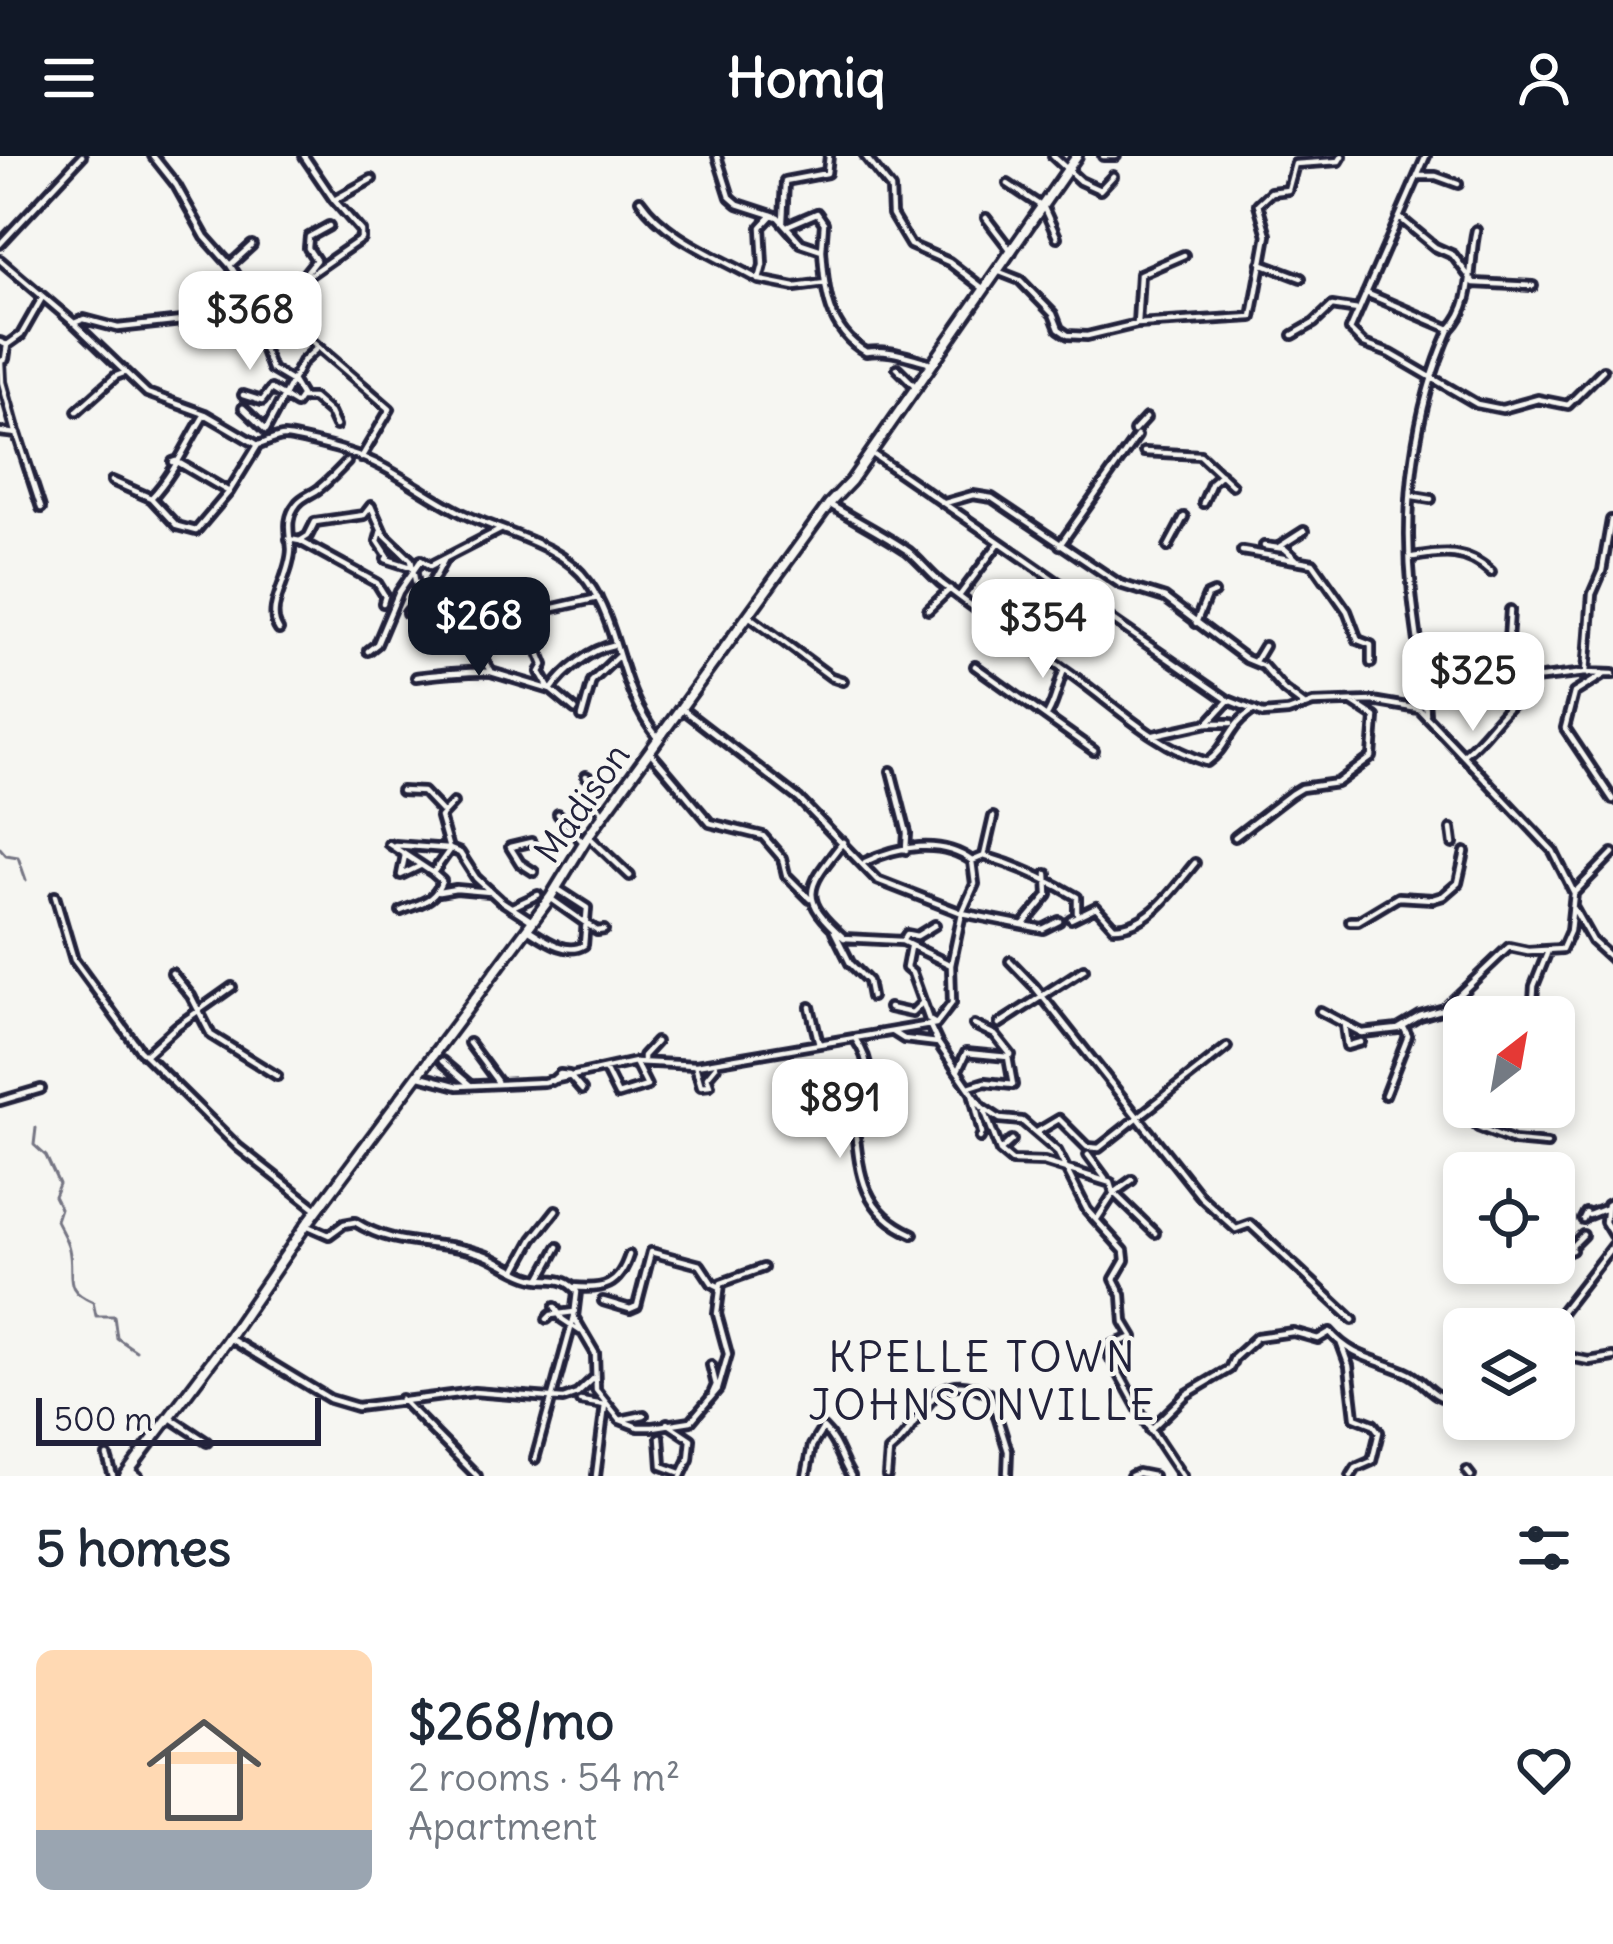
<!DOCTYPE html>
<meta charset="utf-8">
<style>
body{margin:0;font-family:Delius,sans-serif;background:#f2f2f3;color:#1f2937;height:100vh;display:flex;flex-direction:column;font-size:45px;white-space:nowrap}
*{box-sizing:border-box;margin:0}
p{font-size:39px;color:#747a83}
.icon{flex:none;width:66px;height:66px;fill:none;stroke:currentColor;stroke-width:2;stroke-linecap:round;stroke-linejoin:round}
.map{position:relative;height:1320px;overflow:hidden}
.details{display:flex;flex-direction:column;background:#fff;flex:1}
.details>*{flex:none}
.needle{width:78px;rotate:31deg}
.controls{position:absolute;left:1443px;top:840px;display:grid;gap:24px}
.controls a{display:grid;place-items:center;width:132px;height:132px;border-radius:18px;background:#fff;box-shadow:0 6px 18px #0003;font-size:60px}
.scale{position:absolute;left:36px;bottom:30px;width:285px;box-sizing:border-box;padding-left:12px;border:6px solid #22223b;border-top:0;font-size:33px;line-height:42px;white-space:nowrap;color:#22223b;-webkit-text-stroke:9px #f6f6f2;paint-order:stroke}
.price{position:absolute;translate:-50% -102px;padding:0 27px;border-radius:24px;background:#fff;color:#222;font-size:39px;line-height:78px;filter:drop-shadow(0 3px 6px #0008)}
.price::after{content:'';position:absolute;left:50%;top:72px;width:36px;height:27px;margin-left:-18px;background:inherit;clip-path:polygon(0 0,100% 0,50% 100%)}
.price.active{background:#111827;color:#fff}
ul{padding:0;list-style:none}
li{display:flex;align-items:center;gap:36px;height:300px;padding:0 36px}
li span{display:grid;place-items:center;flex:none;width:336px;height:240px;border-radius:18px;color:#555}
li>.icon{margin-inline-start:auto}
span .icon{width:144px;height:144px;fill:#fffc;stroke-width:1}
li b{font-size:51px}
h2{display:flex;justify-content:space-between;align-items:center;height:144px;padding:0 36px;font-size:51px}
header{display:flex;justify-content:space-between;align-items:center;height:156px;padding:0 36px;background:#111827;color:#fff;font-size:54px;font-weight:800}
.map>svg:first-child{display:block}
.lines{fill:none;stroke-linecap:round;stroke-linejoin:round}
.stream{stroke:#757583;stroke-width:3}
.minor-casing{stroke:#22223b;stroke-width:14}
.tertiary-casing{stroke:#22223b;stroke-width:16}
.minor{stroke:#f6f6f2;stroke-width:4.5}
.tertiary{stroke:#f6f6f2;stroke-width:8}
.labels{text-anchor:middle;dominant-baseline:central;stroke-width:9;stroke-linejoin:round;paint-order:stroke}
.street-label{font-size:36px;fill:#22223b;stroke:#f6f6f2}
.quarter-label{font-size:42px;letter-spacing:3px;fill:#22223b;stroke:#f6f6f2}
</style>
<header><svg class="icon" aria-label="menu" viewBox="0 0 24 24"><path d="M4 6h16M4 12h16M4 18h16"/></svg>Homiq<svg class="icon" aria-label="person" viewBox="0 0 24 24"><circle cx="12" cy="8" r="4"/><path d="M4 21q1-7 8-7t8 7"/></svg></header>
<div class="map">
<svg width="1613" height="1320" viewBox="0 0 1613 1320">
<rect width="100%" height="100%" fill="#f6f6f2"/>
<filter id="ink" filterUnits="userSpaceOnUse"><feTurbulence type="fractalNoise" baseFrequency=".00833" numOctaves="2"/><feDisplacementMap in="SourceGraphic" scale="24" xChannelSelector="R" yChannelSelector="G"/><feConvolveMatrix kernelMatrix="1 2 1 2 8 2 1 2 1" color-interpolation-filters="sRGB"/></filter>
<g filter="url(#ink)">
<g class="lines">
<path class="stream" d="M0 692 6 699 18 701 26 724
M36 972 34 989 46 1000 59 1028 54 1040 60 1052 56 1064C60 1073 67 1083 69 1093 75 1120 61 1133 93 1146L96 1160H114L117 1182 136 1195"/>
<g class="minor-casing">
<path id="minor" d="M153 0 176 29 205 81 230 109 252 144 271 160 294 170 390 253 361 302
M304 0 334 44
M717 0 730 41 738 48 778 61 801 87 822 94C825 136 828 174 866 196 890 193 905 200 928 206L931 211
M865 0 891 33 892 59 910 89 949 106 984 133
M1053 0 1080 25 1100 34 1113 20
M1103 0H1116
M1426 0 1350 174 1364 188 1391 198 1477 248 1502 253 1538 243 1568 249 1603 214
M1419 20H1436L1458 28
M1008 28 1044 52 1057 81
M640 44C667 83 717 100 759 124L763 109 761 71 772 59
M986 62 1012 96
M1400 62 1435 91 1453 99 1474 127 1533 130
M783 65 785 25 827 17 829 0
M789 69 817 57 824 67 822 94
M0 88 82 0
M0 104 74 167 84 163 118 172 200 163 213 158 243 133
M1261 107 1301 122
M230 109 252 89
M997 115 1020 124 1053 158 1059 173 1068 179 1087 180 1137 168 1252 161 1267 79 1258 48 1271 36 1288 34 1295 8 1339 5 1342 0
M302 124 361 83V75L334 44 372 23
M760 124 795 131 825 127
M1366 137 1450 173C1414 254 1403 349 1412 438 1416 478 1424 518 1426 558
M216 159 239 164 261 152
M251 160 271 213 293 226 302 241
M271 160 316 104 308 92 309 81 329 70
M74 167 147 237 205 258 258 289C266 287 276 281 284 281 293 281 337 292 347 296 388 308 422 337 460 356 500 377 560 386 588 426 622 475 617 532 659 583
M1137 168 1140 118 1184 99
M1450 173C1476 147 1468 106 1476 74
M1293 179 1314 167 1332 150 1358 154
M0 186 7 189 5 203 0 206
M7 189 21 179 42 142
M1 206 2 226 16 276
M897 212 917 232
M243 239 262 245 271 233 296 248 300 242H313L330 257 336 270
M243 252 266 274 302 206 316 193
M77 255 116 220 124 217
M1134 275 1146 262
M0 276 17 278 41 352
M1144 296 1200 299 1232 329
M871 297 1228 544 1263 558 1288 556 1313 547 1372 545 1419 553 1553 695 1574 737
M173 306 176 305 229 336
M112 325 151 342C174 318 187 287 205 258
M1413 340 1431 343
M151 342 177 370 196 375 229 336 258 289
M945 347 973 339 992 342 1120 428 1165 442 1246 503 1263 510 1284 534 1304 549
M1203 347 1212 326 1221 318
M829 348C855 364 883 378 908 395 920 405 929 417 941 427 980 457 1020 485 1061 511 1109 543 1151 589 1207 606 1229 591 1226 571 1254 554
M381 374 378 385 388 400 386 403 411 411
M289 383 300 385 308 380 315 366 364 359 371 350 383 377 411 404 424 468 461 487 478 503 505 463 598 442
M300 385 377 427 385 440 383 447
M1060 389 1137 280
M1264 390 1285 393 1296 403
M1168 391 1184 361
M1279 391 1304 375
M1242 395 1313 407 1347 455 1358 484 1371 489V507
M1413 401C1444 396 1466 393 1491 416
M960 439 999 387
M928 454 950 433
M1510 454 1508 485 1516 525
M407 457 430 430 444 404
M750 461 831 521 843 525
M1196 467 1207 440 1214 437
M279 474C264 452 291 421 291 393 290 376 285 363 297 348 303 340 313 338 320 332 330 324 339 314 347 306
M526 482 538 494 544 509 540 516 549 532
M368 495 377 488 399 436 421 404 430 410 500 374
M480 499 491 516 551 534
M1255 505 1264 490
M975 510 1094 595
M1586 517 1592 438 1602 415 1611 364
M1605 518 1574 537 1565 572 1613 644
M416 521C441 518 464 515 491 516
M682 553 799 643 877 724 962 757 951 809
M575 554 551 534C564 515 591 493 613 489
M1048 558C1057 542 1057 530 1064 514
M582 561 592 525 617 501
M1208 567 1228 545
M1154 579 1208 567H1231
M650 596 710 667 763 680 782 702 786 719 810 743
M1464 598C1485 582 1495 562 1515 545L1516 525 1586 517 1613 518
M891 615 907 677 906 694
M586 620 596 626 595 646 604 658
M401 635 423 636 443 657
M558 658 581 684
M1451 673 1453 688
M588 680 630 720
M1235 681 1291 638 1301 632 1337 627 1372 601 1375 561 1352 546
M531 686 510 691 520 707 534 716
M389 688 433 717 450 693 460 697 476 722 500 744 532 765
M395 689 448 693
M449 693 440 661 453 647
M405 699 401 719 420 710
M984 700 993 661
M972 705 984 700C1015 709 1049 724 1077 741V757
M865 706C898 690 941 682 972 705L975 728 962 757 1043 773 1059 765
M439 736 456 733 490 736
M55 740 74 804 139 893 238 991 318 1054
M550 742 597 775 604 774
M512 751 538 739
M1574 753 1592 785 1613 804
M401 755C422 746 434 746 442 725L433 717
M1071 763 1096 751 1114 771C1150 771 1174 732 1195 707
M1350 765H1358L1398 741 1433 743 1443 740 1458 727 1465 696
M1023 769 1048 739 1047 718
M528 773C544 783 566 800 584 789L587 752 556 732
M834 775 850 807 868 825 871 841
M902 785 907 778 917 780 935 769
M910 791 906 812 912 817 929 864 936 868
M1010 805 1034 830 1201 1041 1236 1073 1250 1068 1353 1164
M172 817 191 840 211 879 277 920
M810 851 819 888
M889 852 912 857 922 847
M1320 855 1362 877 1398 873 1420 860 1444 853 1509 791 1528 795 1562 793 1570 775 1574 737 1613 697
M1532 861 1534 830 1548 795
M999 868 1084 813
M974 869 995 879 1011 899 1008 901
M1344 869 1347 890 1361 886
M893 876 904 883 938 887 930 870
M856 884C871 906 873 927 852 946 860 1002 853 1052 913 1078
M469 887 497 925
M938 887 982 951 1000 963 1022 965 1057 995 1087 1054 1124 1095 1125 1104 1114 1123 1122 1139 1124 1166 1133 1181 1110 1190 1109 1199 1144 1263 1182 1320
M145 899 177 870 232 831
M442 905 470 929
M643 906V900L656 886
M695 909 701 930 710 929 707 921 716 910
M1554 910 1567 930
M605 913 618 939 647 930 635 906
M958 914 966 897 1008 901 1013 929 985 926 969 931
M420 920 458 930 544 926 635 906 696 909 936 868 952 847 951 809 902 785 844 782C796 740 808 731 843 686
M552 925 560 918 569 919 582 934
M972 936 982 977 980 982
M1385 939 1408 880 1403 870
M0 945 41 933
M985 956 1000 995 1012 1005 1044 1006 1111 1027 1114 1037 1097 1063
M1478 971 1514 985 1547 988
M1037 976 1059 963 1087 991 1099 992 1227 891
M1000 995 1012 984
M1088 999 1105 1022
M1132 1024 1114 1037 1155 1077
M1613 1046 1607 1049 1605 1066 1613 1079
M1589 1059 1604 1053
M1583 1063 1586 1057
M306 1069 329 1079 344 1068 355 1066C400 1094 436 1082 482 1098 500 1104 516 1118 534 1122 552 1126 564 1119 577 1136L574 1161 595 1197 596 1234 620 1264 638 1271H653L691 1265 718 1233 728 1198 717 1158 721 1127 763 1112
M1572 1090 1583 1079
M1559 1099 1572 1094
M516 1114 533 1083 556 1054
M541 1122 558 1091
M573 1131C604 1134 619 1130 629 1099
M603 1145 630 1153 637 1150 651 1096 700 1109 712 1127 720 1131
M555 1151 562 1163 580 1175
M547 1163 551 1159 574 1156
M1548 1173 1613 1089
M229 1182 330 1243 357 1251 474 1236 563 1243 577 1238 594 1222
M1341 1188 1349 1210 1355 1261 1373 1268 1379 1276 1372 1305 1356 1312 1351 1320
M1569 1201 1589 1205 1613 1201
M711 1209 716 1229 712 1238
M401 1243 477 1320
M580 1245 605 1249 596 1320
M169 1261 207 1286
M620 1264 644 1259
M667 1267 691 1283 689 1303 681 1320
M1150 1274 1187 1238 1229 1213 1234 1202 1257 1181 1293 1176 1318 1183 1330 1176C1352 1202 1377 1203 1406 1216 1430 1226 1433 1251 1464 1239
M660 1281 662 1310 681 1317
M107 1300 113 1320
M535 1303 574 1161
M1467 1315 1471 1320
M131 1320 133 1316 138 1320
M806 1320 812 1290 823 1272C838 1286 840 1303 851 1320
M887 1320 889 1296C926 1267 931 1205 990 1238L1008 1295 1007 1320
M1131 1320 1138 1317 1153 1320"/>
</g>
<g class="tertiary-casing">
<path id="tertiary" d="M125 1320 225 1187 306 1069 550 742 588 680 829 348 851 325 1077 0"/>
</g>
<use href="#minor" class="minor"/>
<use href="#tertiary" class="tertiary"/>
</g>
</g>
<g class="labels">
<g class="street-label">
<text transform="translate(582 647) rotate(-55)">Madison</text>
</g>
<g class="quarter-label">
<text x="983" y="1201">KPELLE TOWN<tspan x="983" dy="48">JOHNSONVILLE</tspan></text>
</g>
</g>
</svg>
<div class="controls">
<a><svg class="needle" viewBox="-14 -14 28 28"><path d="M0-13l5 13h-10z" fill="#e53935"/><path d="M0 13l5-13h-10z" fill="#747a83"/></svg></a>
<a><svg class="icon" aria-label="locate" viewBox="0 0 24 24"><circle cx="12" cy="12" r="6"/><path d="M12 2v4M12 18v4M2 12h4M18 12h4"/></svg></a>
<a><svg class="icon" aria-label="layers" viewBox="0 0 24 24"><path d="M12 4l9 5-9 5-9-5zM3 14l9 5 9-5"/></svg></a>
</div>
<div class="scale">500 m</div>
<b class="price" style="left:250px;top:217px">$368</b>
<b class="price active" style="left:479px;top:523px">$268</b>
<b class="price" style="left:1043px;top:525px">$354</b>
<b class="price" style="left:1473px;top:578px">$325</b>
<b class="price" style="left:840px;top:1005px">$891</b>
</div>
<section class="details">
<h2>5 homes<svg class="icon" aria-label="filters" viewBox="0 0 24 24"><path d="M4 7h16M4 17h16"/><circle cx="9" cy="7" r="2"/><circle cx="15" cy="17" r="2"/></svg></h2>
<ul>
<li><span style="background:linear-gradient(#ffd9b3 75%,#9aa5b1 0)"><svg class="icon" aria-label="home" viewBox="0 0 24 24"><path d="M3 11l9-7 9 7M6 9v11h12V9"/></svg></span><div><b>$268/mo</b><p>2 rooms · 54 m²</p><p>Apartment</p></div><svg class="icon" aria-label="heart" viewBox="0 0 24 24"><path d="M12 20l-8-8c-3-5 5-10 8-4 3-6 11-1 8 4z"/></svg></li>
</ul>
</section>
